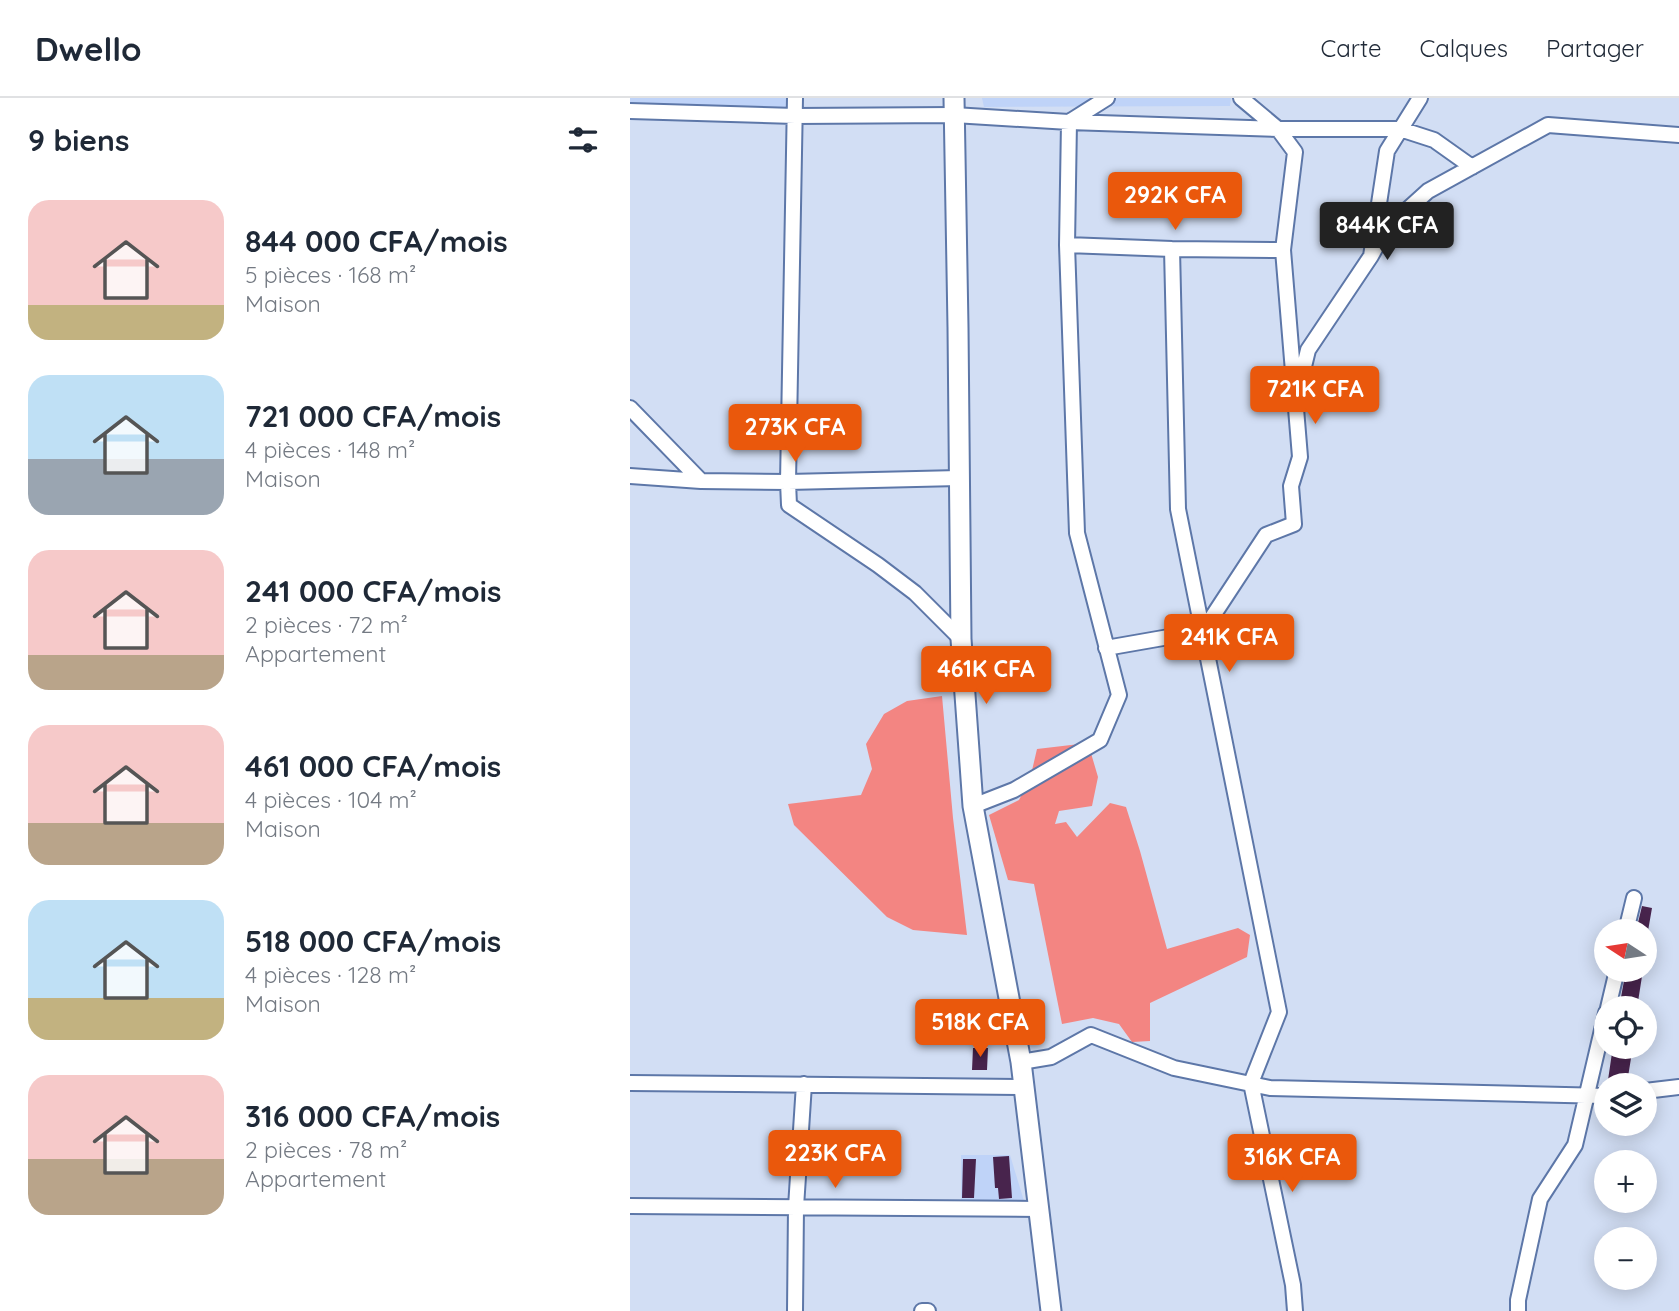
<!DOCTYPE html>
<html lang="fr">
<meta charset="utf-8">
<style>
body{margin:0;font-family:Quicksand,sans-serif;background:#f2f2f3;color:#1f2937;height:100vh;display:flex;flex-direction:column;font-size:26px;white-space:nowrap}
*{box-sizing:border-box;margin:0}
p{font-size:23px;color:#747a83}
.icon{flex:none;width:38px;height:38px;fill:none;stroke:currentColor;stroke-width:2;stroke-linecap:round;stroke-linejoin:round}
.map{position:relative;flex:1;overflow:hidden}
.details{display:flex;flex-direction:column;background:#fff;width:630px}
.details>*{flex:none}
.needle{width:46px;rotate:282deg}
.buttons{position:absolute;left:964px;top:821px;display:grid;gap:14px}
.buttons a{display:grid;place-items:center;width:63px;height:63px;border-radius:50%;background:#fff;box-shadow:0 4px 18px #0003;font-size:35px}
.price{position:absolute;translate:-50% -60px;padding:0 16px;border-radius:7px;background:#ea580c;color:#fff;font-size:23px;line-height:46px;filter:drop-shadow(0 2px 4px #0008)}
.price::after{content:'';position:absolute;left:50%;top:42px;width:21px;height:16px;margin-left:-10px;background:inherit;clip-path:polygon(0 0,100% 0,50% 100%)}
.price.selected{background:#222;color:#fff}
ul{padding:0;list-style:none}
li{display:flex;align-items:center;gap:21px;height:175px;padding:0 28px}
li span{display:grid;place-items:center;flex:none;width:196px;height:140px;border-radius:21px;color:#555}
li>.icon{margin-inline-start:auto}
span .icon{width:84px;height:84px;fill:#fffc;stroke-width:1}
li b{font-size:30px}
h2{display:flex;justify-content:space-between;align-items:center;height:84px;padding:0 28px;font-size:30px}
header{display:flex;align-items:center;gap:42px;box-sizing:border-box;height:98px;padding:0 35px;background:#fff;border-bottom:2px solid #e0e1e3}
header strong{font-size:33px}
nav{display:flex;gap:38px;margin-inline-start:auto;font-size:24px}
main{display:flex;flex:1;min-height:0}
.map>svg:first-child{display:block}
.built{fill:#bfd3f8}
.forest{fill:#f38582}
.building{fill:#48244d}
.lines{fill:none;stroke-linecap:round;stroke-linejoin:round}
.minor-casing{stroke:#5d77a8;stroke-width:18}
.secondary-casing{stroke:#5d77a8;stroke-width:23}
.minor{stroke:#fff;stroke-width:14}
.secondary{stroke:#fff;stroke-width:19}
</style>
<header>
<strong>Dwello</strong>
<nav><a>Carte</a><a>Calques</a><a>Partager</a></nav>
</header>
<main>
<section class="details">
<h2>9 biens<svg class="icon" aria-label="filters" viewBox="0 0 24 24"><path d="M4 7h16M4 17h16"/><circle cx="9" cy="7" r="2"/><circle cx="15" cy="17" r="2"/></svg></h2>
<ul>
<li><span style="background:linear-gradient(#f6c9c9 75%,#c2b280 0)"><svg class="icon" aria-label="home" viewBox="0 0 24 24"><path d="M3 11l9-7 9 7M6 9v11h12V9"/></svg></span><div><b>844 000 CFA/mois</b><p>5 pièces · 168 m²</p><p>Maison</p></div></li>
<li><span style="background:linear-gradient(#bfe0f5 60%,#9aa5b1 0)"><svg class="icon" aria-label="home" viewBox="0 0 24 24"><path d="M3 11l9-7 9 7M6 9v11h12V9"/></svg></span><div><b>721 000 CFA/mois</b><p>4 pièces · 148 m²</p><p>Maison</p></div></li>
<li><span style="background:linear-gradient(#f6c9c9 75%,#b9a48a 0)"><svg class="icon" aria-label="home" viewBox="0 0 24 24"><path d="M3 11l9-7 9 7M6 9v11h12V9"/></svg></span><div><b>241 000 CFA/mois</b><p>2 pièces · 72 m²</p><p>Appartement</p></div></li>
<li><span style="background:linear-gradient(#f6c9c9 70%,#b9a48a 0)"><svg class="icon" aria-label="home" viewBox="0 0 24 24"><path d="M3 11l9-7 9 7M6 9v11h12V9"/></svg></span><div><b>461 000 CFA/mois</b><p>4 pièces · 104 m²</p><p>Maison</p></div></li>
<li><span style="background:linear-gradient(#bfe0f5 70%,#c2b280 0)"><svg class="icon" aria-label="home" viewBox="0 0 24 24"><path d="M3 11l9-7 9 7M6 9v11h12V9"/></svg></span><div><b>518 000 CFA/mois</b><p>4 pièces · 128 m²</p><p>Maison</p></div></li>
<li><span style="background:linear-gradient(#f6c9c9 60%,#b9a48a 0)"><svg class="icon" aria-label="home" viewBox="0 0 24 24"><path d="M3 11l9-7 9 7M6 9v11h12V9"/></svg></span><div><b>316 000 CFA/mois</b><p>2 pièces · 78 m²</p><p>Appartement</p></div></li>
</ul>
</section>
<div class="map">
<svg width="1049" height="1213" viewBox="0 0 1049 1213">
<rect width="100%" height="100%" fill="#d2def4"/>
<path class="built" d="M0 0H160V12L0 5Z
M352 0H601L600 8 354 9Z
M331 1057H380L394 1103H331Z"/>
<path class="forest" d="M312 598 323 720 337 837 283 832 257 819 164 727 158 706 231 697 242 671 236 646 254 616 277 603Z
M458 645 468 679 462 708 429 713 425 726 436 724 447 739 480 705 496 709 510 753 537 851 608 830 620 837 617 859 520 905V943L502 944 489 926 463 920 432 926 404 786 378 782 359 717 389 702 400 681 407 651Z"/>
<path class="building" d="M1012 808 1022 810 1018 833H1006Z
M996 872H1013L1007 910H989Z
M983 948H1003L997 985 978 982Z
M343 950H358L357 972H342Z
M379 1058 382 1100 369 1101 368 1090H365L363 1059Z
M333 1061H346L344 1100H332Z"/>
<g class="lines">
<g class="minor-casing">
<path id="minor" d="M165 0 158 384 159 407 248 467 285 495 331 541
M0 13 165 18 324 17 439 24 648 31H770L804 42 842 69
M437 147 542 151 653 152
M542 151 548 411 649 914 621 985 663 1187 665 1213
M741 158 756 131 798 93 918 27 1049 37
M669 289 678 252 741 158 757 53 790 0
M0 310 71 383
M0 378 71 383 158 384 329 380
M476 550 573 533 636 437 664 426 661 388 670 359 653 152 665 54 648 31 611 0
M343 708 384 692 470 642 489 597 447 435 437 147 439 24 477 0
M996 833 1004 800
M978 910 987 872
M391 964 421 959 461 937 544 970 640 990 976 998
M0 985 394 989
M1015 993 1049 989
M0 1108 409 1111
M165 1213 166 1109 174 986
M292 1213H298
M888 1213V1202L910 1101 945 1047 976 915"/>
</g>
<g class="secondary-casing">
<path id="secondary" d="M324 0 328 229 331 541 343 708 391 964 421 1213"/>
</g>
<use href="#minor" class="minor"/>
<use href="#secondary" class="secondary"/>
</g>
</svg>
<div class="buttons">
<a><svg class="needle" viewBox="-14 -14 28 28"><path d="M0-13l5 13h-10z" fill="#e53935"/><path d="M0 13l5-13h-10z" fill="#747a83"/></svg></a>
<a><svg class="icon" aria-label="locate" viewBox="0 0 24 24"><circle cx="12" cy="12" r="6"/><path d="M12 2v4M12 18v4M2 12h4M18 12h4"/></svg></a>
<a><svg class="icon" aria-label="layers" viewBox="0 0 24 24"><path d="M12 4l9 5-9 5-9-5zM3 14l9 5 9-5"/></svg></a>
<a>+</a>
<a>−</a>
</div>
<b class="price" style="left:545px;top:134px">292K CFA</b>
<b class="price selected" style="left:757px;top:164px">844K CFA</b>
<b class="price" style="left:685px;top:328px">721K CFA</b>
<b class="price" style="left:165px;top:366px">273K CFA</b>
<b class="price" style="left:599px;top:576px">241K CFA</b>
<b class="price" style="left:356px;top:608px">461K CFA</b>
<b class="price" style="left:350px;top:961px">518K CFA</b>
<b class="price" style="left:205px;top:1092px">223K CFA</b>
<b class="price" style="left:662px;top:1096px">316K CFA</b>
</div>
</main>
